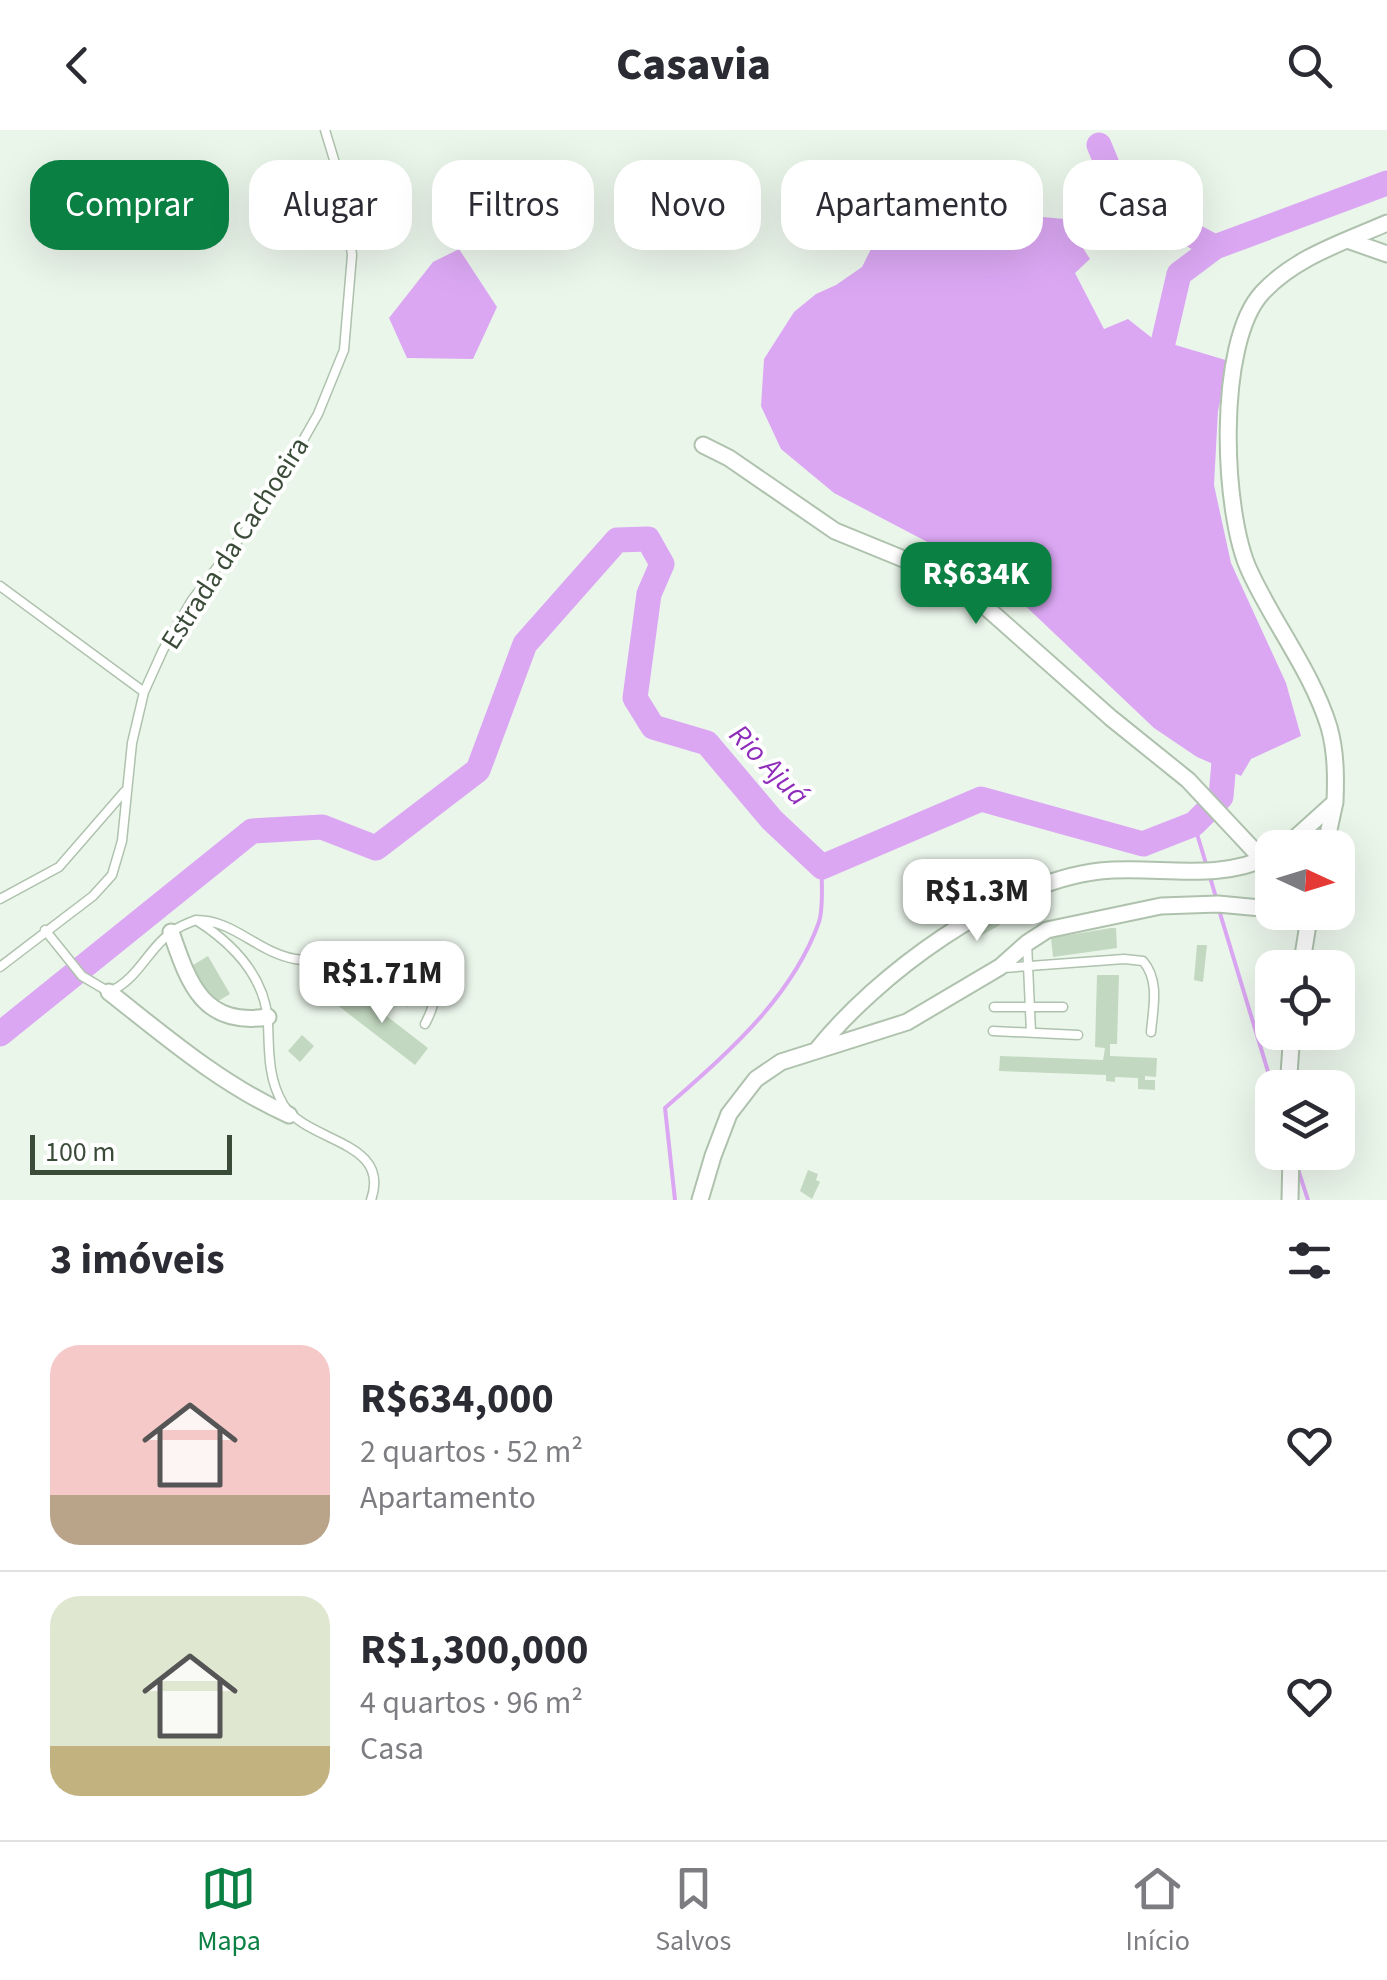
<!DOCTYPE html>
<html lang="pt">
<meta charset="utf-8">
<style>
body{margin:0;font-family:"Source Sans 3",sans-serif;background:#f7f7f7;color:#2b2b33;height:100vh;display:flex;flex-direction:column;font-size:38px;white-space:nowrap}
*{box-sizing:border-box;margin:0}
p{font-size:32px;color:#7c7c81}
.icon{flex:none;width:55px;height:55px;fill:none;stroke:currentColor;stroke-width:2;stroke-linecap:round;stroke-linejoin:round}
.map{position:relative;height:1070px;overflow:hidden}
.details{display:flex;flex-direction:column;background:#fff;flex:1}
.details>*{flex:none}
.hud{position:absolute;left:30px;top:30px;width:1328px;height:90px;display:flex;gap:20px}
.needle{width:65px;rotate:94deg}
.fabs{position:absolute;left:1255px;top:700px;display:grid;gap:20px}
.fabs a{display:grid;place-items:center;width:100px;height:100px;border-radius:20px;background:#fff;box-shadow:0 10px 40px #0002;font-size:50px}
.scale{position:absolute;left:30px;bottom:25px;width:202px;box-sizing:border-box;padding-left:10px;border:5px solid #3a4b38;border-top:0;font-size:28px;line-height:35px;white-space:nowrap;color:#3a4b38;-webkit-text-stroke:8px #fff;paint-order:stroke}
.price{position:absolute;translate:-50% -85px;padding:0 22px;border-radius:20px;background:#fff;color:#222;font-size:32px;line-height:65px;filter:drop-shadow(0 2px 5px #0008)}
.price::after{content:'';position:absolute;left:50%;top:60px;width:30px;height:22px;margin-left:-15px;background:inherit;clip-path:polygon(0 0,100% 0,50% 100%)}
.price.selected{background:#0b8043;color:#fff}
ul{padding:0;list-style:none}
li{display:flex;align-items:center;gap:30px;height:250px;padding:0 50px}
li+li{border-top:2px solid #e1e1e2}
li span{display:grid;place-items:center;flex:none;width:280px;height:200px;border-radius:30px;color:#555}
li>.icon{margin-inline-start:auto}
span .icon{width:120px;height:120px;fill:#fffc;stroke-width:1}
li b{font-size:42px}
h2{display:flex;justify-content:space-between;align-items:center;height:120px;padding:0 50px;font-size:42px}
.pill{padding:0 35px;border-radius:30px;background:#fff;box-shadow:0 10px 40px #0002;font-size:35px;line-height:90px}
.pill.selected{background:#0b8043;color:#fff}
header{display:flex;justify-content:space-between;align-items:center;height:130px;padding:0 50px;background:#fff;font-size:45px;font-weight:800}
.menu{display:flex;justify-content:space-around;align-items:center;height:140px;border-top:2px solid #e1e1e2;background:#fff;font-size:28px;color:#7c7c81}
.menu a{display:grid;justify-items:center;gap:5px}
.menu .selected{color:#0b8043}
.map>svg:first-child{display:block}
.water{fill:#dba7f3}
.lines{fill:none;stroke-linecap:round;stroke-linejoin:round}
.stream{stroke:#dba7f3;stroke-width:4}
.river{stroke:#dba7f3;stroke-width:25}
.building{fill:#c3d8c0}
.lane-casing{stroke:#aec2ad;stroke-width:11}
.street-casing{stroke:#aec2ad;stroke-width:19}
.lane{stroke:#fff;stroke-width:8}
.street{stroke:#fff;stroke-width:15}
.labels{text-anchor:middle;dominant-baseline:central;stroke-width:8;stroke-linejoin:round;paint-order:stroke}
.street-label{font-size:28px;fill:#3a4b38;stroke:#fff}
.water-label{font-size:30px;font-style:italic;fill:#8f2dbb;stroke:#fff}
</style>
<header><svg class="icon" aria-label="back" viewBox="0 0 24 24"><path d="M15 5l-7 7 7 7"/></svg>Casavia<svg class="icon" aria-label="search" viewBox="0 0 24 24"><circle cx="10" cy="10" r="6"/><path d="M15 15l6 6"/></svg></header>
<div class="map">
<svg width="1387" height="1070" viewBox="0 0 1387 1070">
<rect width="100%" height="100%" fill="#ebf6eb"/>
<path class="water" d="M923 76 1064 89 1090 129 1075 143 1104 199 1128 189 1152 208 1229 231 1218 281 1214 355 1231 433 1286 553 1301 606 1251 629 1241 646 1197 627 1154 598 996 448 834 363 781 319 761 276 764 229 794 182 816 164 836 155 862 137 886 89Z
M459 119 497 177 473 229 407 228 389 188 433 132Z"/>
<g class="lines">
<path class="stream" d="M1194 694 1207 737
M1210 747 1217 771
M1219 780 1273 958
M1297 1036 1308 1070
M675 1070 665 978C725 925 791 870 819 792 824 776 821 754 822 737"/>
<path class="river" d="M1099 15 1121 68 1215 117
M1156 243 1179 144 1215 117 1387 53
M0 904 252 701 322 697 376 718 478 640 525 514 617 410 648 409 662 434 649 464 635 568 653 597 707 613 772 690 822 737 981 669 1143 714 1194 694 1221 667 1226 608"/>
</g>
<path class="building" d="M996 787 1000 795 975 809 971 801Z
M1111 798H1116L1117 818 1053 827 1051 808Z
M1197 815H1207L1203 852 1194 850Z
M374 825 420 860 407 877 361 842Z
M208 826 230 864 210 876 188 838Z
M1097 845H1119L1117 914H1110V926L1157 928 1156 947 1145 946V950H1155V960L1138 959V948L1115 947V952L1106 951V945L999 941 1000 926 1103 930 1105 918 1095 917Z
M349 857 428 918 415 935 336 874Z
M302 905 314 916 300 932 288 921Z
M808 1040 818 1044 816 1050 820 1052 812 1069 800 1061Z"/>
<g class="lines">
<g class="lane-casing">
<path id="lane" d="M0 456 144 562
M0 769 59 737 125 661
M196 790C234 790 257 822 295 829 350 838 363 793 420 839 441 855 436 873 425 894
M45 800 82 846 109 862C139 849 148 818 173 801 180 796 188 793 196 790 232 813 265 846 268 892 269 921 268 949 283 974 306 1013 392 1010 371 1070
M1027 813 1031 902
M0 837 93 766 112 745 122 711 132 613 144 562 163 520 192 470 269 370 318 284 344 220 352 125 345 66 325 0
M1004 838 1124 829 1143 831C1160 851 1153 878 1151 902
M994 877H1063
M993 901 1078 905"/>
</g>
<g class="street-casing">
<path id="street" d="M1350 111 1387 124
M703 315 729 328 835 401 928 439 971 464 1111 588 1188 650 1263 730
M1284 718 1335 672C1336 647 1336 622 1329 597 1312 542 1274 494 1250 442 1222 383 1216 213 1262 163 1295 127 1344 112 1387 93
M1325 718 1335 672
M171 802C189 854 203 897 268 887
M1301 838 1310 782
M109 862C166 907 222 955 289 985
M816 921C876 845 1002 752 1100 741 1157 735 1219 753 1272 725
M1288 958 1292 902
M700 1070 713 1026 729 984 756 949 781 932 907 892 1000 837 1027 813 1047 800 1161 776 1218 774 1272 779
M1290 1070 1291 1022"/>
</g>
<use href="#lane" class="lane"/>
<use href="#street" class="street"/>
</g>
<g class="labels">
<g class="street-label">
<text transform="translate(235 413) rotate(-57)">Estrada da Cachoeira</text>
</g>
<g class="water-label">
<text transform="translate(769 635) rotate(46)">Rio Ajuá</text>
</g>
</g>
</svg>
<div class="fabs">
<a><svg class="needle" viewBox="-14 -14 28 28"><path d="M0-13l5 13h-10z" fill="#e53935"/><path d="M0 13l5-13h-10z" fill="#7c7c81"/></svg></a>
<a><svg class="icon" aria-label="locate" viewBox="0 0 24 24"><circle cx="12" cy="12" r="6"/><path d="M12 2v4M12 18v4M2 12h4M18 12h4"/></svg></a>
<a><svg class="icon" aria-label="layers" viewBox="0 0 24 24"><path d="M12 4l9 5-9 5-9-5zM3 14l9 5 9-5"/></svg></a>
</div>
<div class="scale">100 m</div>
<b class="price selected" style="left:976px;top:497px">R$634K</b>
<b class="price" style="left:977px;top:814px">R$1.3M</b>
<b class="price" style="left:382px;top:896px">R$1.71M</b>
<div class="hud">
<a class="pill selected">Comprar</a>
<a class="pill">Alugar</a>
<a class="pill">Filtros</a>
<a class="pill">Novo</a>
<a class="pill">Apartamento</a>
<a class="pill">Casa</a>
</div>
</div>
<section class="details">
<h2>3 imóveis<svg class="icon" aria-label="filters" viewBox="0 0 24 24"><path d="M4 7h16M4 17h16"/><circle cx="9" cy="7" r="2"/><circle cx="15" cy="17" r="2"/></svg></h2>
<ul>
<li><span style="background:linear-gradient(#f6c9c9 75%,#b9a48a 0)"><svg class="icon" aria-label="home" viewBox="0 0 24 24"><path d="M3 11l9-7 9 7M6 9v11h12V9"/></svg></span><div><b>R$634,000</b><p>2 quartos · 52 m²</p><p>Apartamento</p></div><svg class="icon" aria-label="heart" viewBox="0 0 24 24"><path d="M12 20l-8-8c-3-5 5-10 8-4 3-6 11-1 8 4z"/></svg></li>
<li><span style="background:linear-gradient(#dfe7d0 75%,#c2b280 0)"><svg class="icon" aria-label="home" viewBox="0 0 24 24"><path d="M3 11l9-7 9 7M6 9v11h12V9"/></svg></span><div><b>R$1,300,000</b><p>4 quartos · 96 m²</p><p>Casa</p></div><svg class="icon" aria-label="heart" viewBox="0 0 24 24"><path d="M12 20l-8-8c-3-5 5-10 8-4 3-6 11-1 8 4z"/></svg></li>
</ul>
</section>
<nav class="menu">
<a class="selected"><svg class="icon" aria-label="map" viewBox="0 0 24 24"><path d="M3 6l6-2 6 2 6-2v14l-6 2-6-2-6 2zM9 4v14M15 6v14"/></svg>Mapa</a>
<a><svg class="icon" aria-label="saved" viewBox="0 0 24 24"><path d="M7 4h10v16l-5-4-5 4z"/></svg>Salvos</a>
<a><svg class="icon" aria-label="home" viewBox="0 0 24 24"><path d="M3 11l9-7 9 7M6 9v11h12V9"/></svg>Início</a>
</nav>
